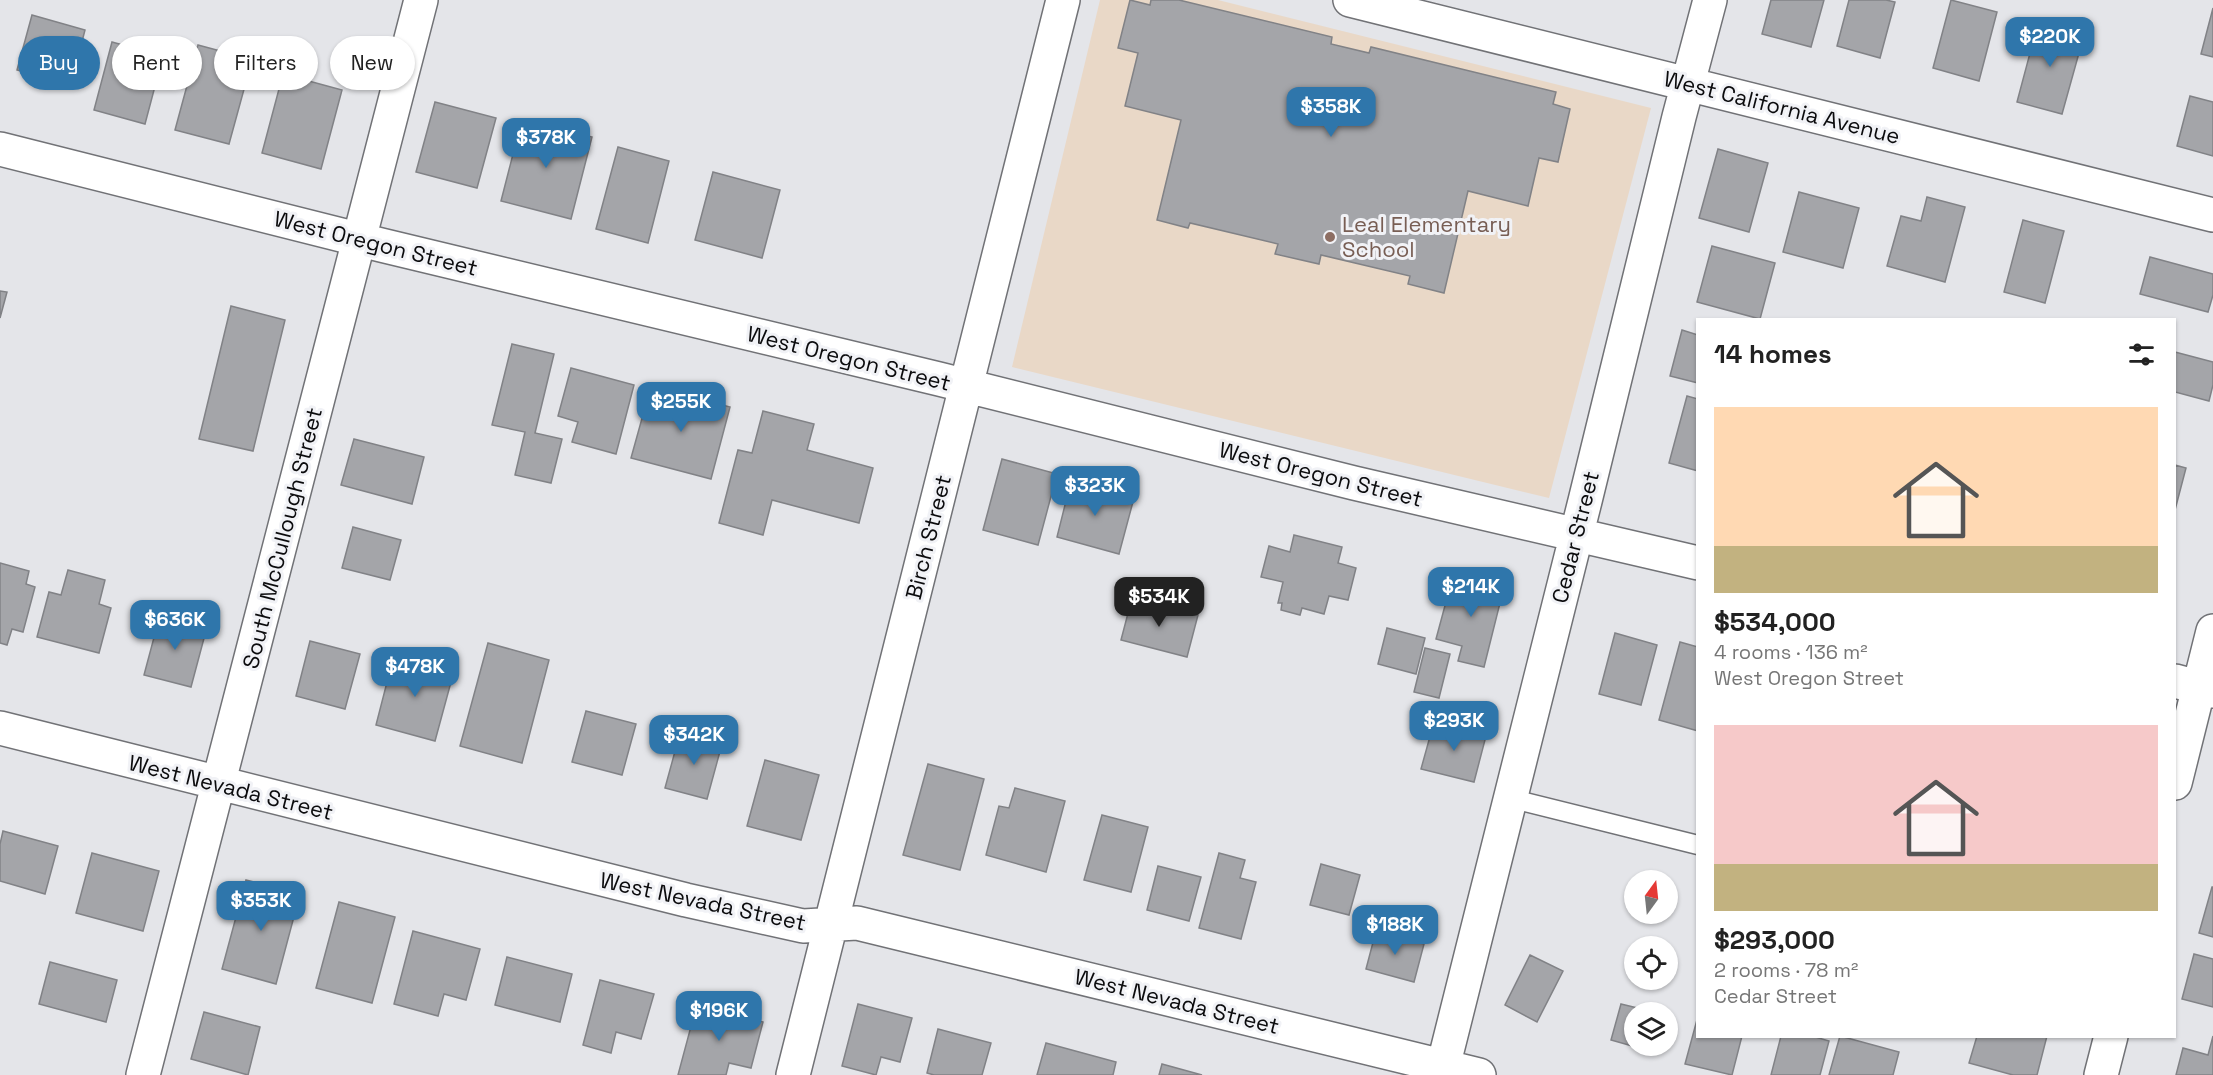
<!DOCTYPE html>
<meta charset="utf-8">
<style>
body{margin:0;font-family:"Space Grotesk",sans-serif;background:#f6f6f6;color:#222;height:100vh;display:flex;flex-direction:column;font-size:22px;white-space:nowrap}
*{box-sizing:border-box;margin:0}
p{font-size:20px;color:#767676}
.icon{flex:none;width:33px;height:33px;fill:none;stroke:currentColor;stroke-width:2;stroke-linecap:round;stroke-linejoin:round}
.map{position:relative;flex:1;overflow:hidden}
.details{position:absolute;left:1696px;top:318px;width:480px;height:720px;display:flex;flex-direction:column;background:#fff;border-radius:0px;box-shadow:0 2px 4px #0004}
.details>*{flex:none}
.guide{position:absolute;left:18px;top:36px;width:570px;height:54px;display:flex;gap:12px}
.needle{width:39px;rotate:15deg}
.fabs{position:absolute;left:1624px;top:870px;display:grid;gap:12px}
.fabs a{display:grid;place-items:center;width:54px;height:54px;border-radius:50%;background:#fff;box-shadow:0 2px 4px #0004;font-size:30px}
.price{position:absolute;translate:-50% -51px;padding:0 14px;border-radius:12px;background:#2f76ab;color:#fff;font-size:20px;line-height:39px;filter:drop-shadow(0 2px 3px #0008)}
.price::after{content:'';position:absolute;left:50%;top:36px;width:18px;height:14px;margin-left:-9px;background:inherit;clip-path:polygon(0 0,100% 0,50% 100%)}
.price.current{background:#222;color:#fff}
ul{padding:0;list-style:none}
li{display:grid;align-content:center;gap:12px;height:318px;padding:0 18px}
li span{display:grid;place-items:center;height:186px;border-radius:0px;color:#555}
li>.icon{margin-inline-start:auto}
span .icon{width:108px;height:108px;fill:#fffc;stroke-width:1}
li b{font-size:26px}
h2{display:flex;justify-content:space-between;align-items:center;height:72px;padding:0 18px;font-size:26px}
.pill{padding:0 21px;border-radius:27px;background:#fff;box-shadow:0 2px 4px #0004;font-size:21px;line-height:54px}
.pill.current{background:#2f76ab;color:#fff}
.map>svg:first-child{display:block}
.education{fill:#e9d8c7}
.building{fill:#a4a5a9;stroke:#818286;stroke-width:1.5}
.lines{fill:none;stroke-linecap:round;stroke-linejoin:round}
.lane-casing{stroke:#717276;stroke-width:21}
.street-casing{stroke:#717276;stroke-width:36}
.secondary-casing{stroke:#717276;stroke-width:36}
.lane{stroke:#fff;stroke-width:18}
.street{stroke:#fff;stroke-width:33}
.secondary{stroke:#fff;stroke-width:33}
.education-dot{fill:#8d6e63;stroke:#f1f2f6;stroke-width:2}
.labels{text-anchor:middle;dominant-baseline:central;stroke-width:6;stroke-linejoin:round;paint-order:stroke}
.street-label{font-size:22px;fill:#0b0b0d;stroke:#f1f2f6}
.education-label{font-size:22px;fill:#785e54;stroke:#f1f2f6;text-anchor:start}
</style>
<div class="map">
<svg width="2213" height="1075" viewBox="0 0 2213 1075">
<rect width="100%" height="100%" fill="#e4e5e9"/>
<path class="education" d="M1100 0H1218L1651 108 1549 498 1012 367Z"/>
<path class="building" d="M1130 0 1150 5 1151 0H1179L1332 37 1331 44 1369 53 1371 47 1556 92 1553 104 1570 109 1558 162 1539 158 1528 206 1468 191 1444 293 1408 284 1410 276 1321 255 1319 264 1275 254 1278 244 1190 223 1188 228 1157 220 1181 120 1125 106 1138 53 1118 48Z
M1771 0H1824L1811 47 1762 34Z
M1849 0H1886L1895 2 1880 58 1837 46Z
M1951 0 1997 12 1979 81 1933 68Z
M2213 8V57L2201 54Z
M32 15 85 30 71 84 17 70Z
M2038 23 2084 35 2062 114 2017 102Z
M112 42 163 56 145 124 94 110Z
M198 45 228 53 222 75 246 82 229 144 175 130Z
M283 74 342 90 321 169 262 153Z
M2190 96 2213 102V156L2177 146Z
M435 102 496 118 477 188 416 172Z
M522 119 592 137 571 219 501 201Z
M618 147 669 161 648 243 596 229Z
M1718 149 1768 163 1749 232 1699 218Z
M713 172 780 190 762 258 695 240Z
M1799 192 1859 208 1843 268 1783 252Z
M1927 197 1965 207 1945 282 1887 266 1901 216 1921 221Z
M2023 220 2064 231 2045 303 2004 292Z
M1712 246 1775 263 1760 319 1697 302Z
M2150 257 2213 274V295L2208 312 2140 294Z
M0 291 7 292 0 318Z
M231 306 285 320 253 451 199 439Z
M1682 330 1698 335V383L1670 376Z
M512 344 554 354 535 433 562 439 551 483 515 475 525 432 492 425Z
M2175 352 2213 362V385L2209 401 2175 392Z
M571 368 634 385 616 454 572 442 578 422 558 416Z
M651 386 730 407 711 479 631 458Z
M1687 396 1698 399V471L1669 463Z
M763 411 814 424 807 450 873 468 859 523 772 500 763 535 719 523 738 450 752 453Z
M354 439 424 457 412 504 341 485Z
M1002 459 1057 474 1038 545 983 530Z
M2175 465 2186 468 2175 510Z
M1071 481 1134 498 1119 554 1057 537Z
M353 527 401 540 390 580 342 568Z
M1294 535 1342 547 1338 563 1356 568 1348 600 1329 596 1324 614 1302 608 1300 615 1281 610 1282 603H1278L1283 582 1261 577 1269 546 1290 552Z
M0 563 29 571 26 584 35 587 23 632 12 629 7 645 0 643Z
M68 570 105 580 99 604 111 608 99 653 37 637 49 592 61 595Z
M1453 576 1472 580V577L1502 585 1501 590 1503 591 1484 667 1458 661 1462 646 1436 639Z
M1132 598 1198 615 1187 657 1121 640Z
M160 615 207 627 191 687 144 675Z
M1387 628 1425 638 1416 674 1378 664Z
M1615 633 1657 645 1641 705 1599 694Z
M310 641 360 654 345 709 296 696Z
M1680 642 1698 647V731L1659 720Z
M488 643 549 660 522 763 460 746Z
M1425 648 1450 654 1439 698 1414 692Z
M394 655 454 671 435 741 376 725Z
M586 711 636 724 622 775 572 762Z
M1434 722 1486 736 1474 782 1421 769Z
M680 733 722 744 707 799 665 788Z
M765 760 819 775 801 840 747 826Z
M928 764 984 779 960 870 903 855Z
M1015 788 1065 801 1046 872 986 855 999 806 1009 808Z
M1102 815 1148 827 1131 892 1084 880Z
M3 831 58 846 45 894 0 881V844Z
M92 853 159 871 143 931 76 913Z
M1219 853 1245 860 1240 878 1256 882 1241 939 1199 928Z
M1321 864 1360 875 1349 915 1310 905Z
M1158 866 1201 877 1189 921 1147 910Z
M246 880 300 894 276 984 222 969Z
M2212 887H2213V937L2199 933Z
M339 902 395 917 372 1003 316 988Z
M413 931 480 949 466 1000 444 994 438 1016 394 1004Z
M1376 931 1424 944 1414 982 1366 969Z
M2194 954 2213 959V1007L2182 999Z
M1530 955 1563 971 1537 1022 1505 1005Z
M507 957 572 974 560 1022 495 1005Z
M50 962 117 980 106 1022 39 1004Z
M600 980 654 994 641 1039 616 1032 611 1053 583 1045Z
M697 1004 763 1022 751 1068 729 1063 726 1075H678Z
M858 1004 912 1018 900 1062 881 1057 876 1075 842 1066Z
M1621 1004 1654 1012H1635V1046H1659L1657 1053 1611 1040Z
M204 1012 260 1027 248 1075 191 1059Z
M1698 1016V1036H1742L1732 1075 1685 1064Z
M938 1029 991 1043 982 1075H934L927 1073Z
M1781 1036H1812L1829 1041 1820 1075H1771Z
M1840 1036 1899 1052 1893 1075H1829Z
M1977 1036H2047L2037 1075H2013L1969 1063Z
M2213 1036V1075H2176L2183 1048 2208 1055Z
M1046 1043 1116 1062 1113 1075H1037Z
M1162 1064 1202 1075H1159Z"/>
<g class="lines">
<g class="lane-casing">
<path id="lane" d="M1509 798 1698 845"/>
</g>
<g class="street-casing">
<path id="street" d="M1350 0 2213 215
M0 149 381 245 939 379 1354 483 1698 563
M2175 681 2213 691
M0 728 686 900 803 926 857 923 1479 1075
M143 1075 421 0
M793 1075 1063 0
M1441 1075 1585 501 1679 117 1710 0"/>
</g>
<g class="secondary-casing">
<path id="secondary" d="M2175 783 2213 631
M2101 1075 2111 1036"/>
</g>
<use href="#lane" class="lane"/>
<use href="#street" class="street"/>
<use href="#secondary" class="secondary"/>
</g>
<circle class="education-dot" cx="1330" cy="237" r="6"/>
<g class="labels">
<g class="street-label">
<text transform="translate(1782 107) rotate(14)">West California Avenue</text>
<text transform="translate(376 243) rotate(14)">West Oregon Street</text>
<text transform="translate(849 358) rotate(14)">West Oregon Street</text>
<text transform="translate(1321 474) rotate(14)">West Oregon Street</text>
<text transform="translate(928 537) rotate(-76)">Birch Street</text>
<text transform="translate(1575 537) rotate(-76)">Cedar Street</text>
<text transform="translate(282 538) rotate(-76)">South McCullough Street</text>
<text transform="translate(231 787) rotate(14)">West Nevada Street</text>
<text transform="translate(703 901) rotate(12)">West Nevada Street</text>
<text transform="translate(1177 1001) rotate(14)">West Nevada Street</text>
</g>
<g class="education-label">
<text x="1342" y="224">Leal Elementary<tspan x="1342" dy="25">School</tspan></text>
</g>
</g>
</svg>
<div class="fabs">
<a><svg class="needle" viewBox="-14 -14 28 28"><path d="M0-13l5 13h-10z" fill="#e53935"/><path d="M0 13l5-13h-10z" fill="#767676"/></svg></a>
<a><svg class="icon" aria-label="locate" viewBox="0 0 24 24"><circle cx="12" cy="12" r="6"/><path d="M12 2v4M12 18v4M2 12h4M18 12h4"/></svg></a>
<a><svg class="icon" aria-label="layers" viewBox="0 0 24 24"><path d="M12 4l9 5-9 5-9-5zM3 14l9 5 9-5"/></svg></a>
</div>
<b class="price" style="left:2050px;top:68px">$220K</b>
<b class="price" style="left:1331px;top:138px">$358K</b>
<b class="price" style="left:546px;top:169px">$378K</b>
<b class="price" style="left:681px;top:433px">$255K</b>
<b class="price" style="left:1095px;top:517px">$323K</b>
<b class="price" style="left:1471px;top:618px">$214K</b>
<b class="price current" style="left:1159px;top:628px">$534K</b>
<b class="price" style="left:175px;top:651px">$636K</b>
<b class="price" style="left:415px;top:698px">$478K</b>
<b class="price" style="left:1454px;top:752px">$293K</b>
<b class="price" style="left:694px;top:766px">$342K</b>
<b class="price" style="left:261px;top:932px">$353K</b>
<b class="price" style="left:1395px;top:956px">$188K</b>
<b class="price" style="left:719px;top:1042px">$196K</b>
<div class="guide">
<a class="pill current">Buy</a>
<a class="pill">Rent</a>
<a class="pill">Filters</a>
<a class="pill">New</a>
</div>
<section class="details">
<h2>14 homes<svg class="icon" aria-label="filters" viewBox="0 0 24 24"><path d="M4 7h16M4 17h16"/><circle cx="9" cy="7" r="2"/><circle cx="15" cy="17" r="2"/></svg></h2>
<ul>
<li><span style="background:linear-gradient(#ffd9b3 75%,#c2b280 0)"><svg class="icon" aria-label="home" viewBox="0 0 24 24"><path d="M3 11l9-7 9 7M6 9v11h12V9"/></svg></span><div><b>$534,000</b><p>4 rooms · 136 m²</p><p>West Oregon Street</p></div></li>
<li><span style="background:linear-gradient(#f6c9c9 75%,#c2b280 0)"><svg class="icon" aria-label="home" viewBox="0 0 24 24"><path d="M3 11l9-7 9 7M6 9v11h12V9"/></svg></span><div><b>$293,000</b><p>2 rooms · 78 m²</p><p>Cedar Street</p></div></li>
</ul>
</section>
</div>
